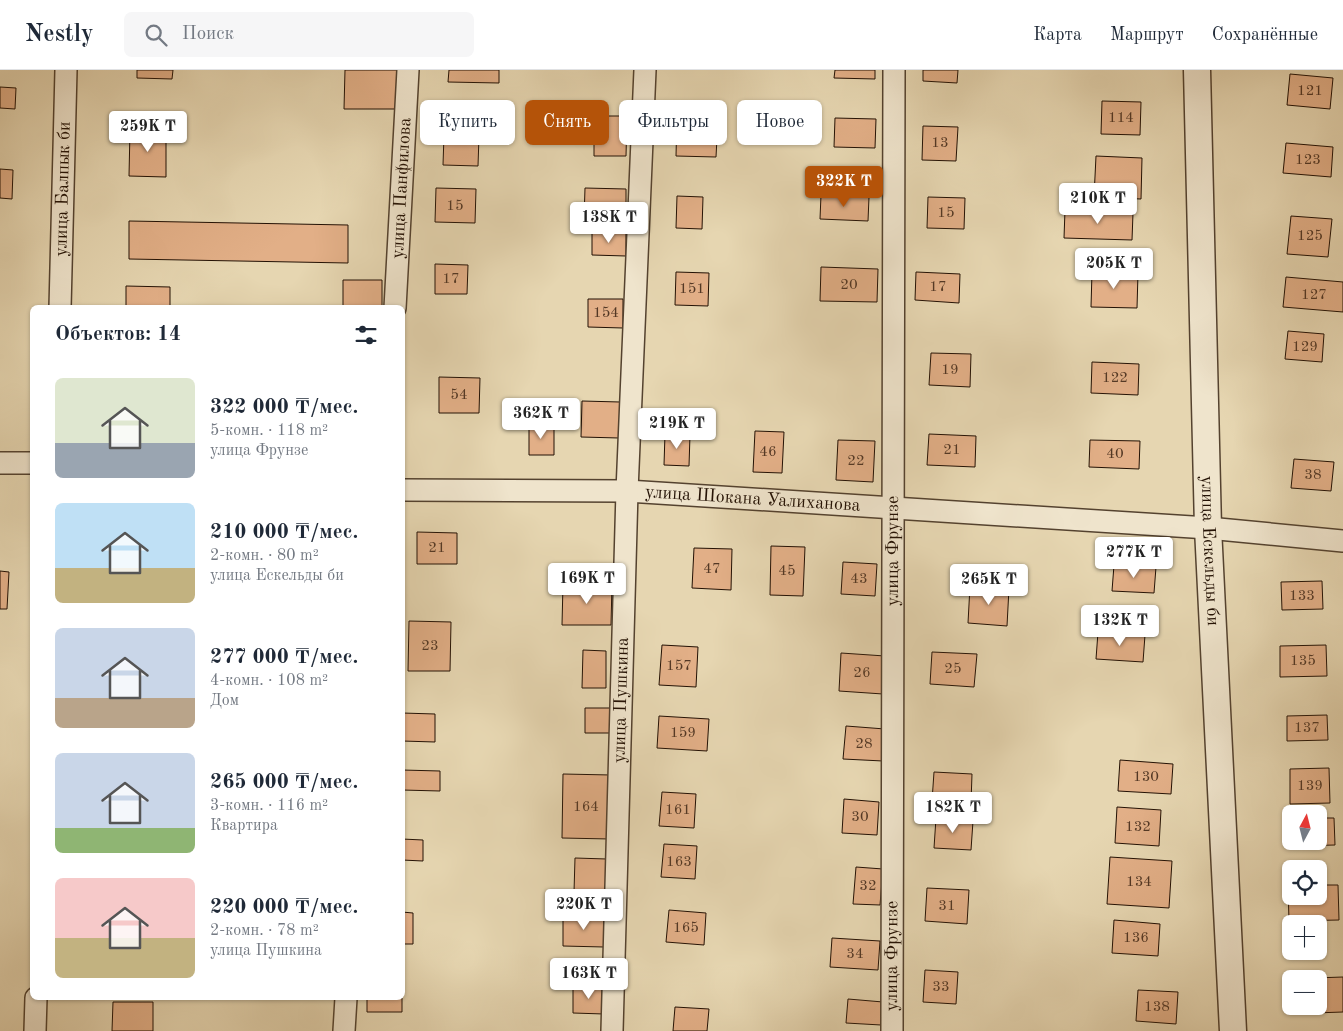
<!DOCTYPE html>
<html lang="ru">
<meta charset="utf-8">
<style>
body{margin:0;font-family:"Old Standard TT",serif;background:#f6f6f7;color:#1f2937;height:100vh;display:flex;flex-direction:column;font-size:19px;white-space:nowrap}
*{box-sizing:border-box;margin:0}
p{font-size:16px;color:#747a83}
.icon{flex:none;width:28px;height:28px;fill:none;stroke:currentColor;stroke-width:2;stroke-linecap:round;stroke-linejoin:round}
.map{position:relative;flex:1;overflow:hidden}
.drawer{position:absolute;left:30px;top:235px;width:375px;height:695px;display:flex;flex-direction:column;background:#fff;border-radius:8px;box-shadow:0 1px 4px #0004}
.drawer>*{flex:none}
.hud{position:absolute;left:420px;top:30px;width:475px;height:45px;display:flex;gap:10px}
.needle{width:32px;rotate:7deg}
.buttons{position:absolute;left:1282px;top:735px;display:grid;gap:10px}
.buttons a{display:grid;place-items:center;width:45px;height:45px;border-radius:8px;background:#fff;box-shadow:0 1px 4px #0004;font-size:25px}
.price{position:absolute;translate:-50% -42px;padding:0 11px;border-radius:5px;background:#fff;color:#222;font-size:16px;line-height:32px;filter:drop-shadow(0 1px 2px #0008)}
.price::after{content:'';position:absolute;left:50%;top:30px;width:15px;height:11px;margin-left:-8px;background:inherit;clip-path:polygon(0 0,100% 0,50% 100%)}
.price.selected{background:#b45309;color:#fff}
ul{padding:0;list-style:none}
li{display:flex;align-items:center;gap:15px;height:125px;padding:0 25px}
li span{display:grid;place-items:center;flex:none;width:140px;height:100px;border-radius:8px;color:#555}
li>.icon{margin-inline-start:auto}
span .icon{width:60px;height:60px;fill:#fffc;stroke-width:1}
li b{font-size:21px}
h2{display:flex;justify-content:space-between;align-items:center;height:60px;padding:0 25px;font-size:21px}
.tag{padding:0 18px;border-radius:8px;background:#fff;box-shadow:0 1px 4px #0004;font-size:18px;line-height:45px}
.tag.selected{background:#b45309;color:#fff}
header{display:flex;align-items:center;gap:30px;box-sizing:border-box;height:70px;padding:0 25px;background:#fff;border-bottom:1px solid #e0e1e3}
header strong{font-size:24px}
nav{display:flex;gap:28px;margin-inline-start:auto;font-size:18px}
.search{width:350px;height:45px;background:#f6f6f7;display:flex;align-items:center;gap:12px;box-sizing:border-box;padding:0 18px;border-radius:8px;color:#747a83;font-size:19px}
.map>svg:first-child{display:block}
.building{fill:#e2af87;stroke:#231104}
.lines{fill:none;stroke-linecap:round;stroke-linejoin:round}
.minor-casing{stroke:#54422f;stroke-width:24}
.tertiary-casing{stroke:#54422f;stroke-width:29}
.minor{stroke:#efe4cc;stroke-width:21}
.tertiary{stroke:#efe4cc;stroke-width:26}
.labels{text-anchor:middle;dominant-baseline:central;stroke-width:4.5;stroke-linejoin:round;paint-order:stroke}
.number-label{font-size:15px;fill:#533825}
.street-label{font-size:18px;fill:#231104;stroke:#efe4cc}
</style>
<header>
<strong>Nestly</strong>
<div class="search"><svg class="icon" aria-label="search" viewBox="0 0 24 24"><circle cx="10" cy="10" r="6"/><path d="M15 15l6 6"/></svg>Поиск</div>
<nav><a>Карта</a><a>Маршрут</a><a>Сохранённые</a></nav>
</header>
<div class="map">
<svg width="1343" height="961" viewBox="0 0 1343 961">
<rect width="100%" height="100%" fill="#e6d6b1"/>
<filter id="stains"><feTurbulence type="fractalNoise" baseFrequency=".004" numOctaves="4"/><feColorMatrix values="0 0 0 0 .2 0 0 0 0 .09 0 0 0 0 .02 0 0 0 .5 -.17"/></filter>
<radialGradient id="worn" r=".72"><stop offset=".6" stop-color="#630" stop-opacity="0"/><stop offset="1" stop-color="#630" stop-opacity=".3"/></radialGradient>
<path class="building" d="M137 0H173L172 9 137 8Z
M345 0H397L396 39H344Z
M449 0H499V13L448 12Z
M835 0H875V9L834 8Z
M923 0H958L957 13 923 11Z
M1290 4 1333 8 1330 39 1287 35Z
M0 17 16 18 15 39 0 38Z
M1102 31 1141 32 1140 65 1101 64Z
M594 46H627L626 86H594Z
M677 46 718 48 716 87 676 86Z
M835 48 876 49 875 78 834 77Z
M923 56 958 57 956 91 922 90Z
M130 60H166V107L129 106Z
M444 65 479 66 478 96 443 95Z
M1286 73 1333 77 1331 107 1283 103Z
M1096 86 1142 88 1141 129 1094 127Z
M0 99 13 100 12 129 0 128Z
M436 118 476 119 475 153 435 152Z
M585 118 626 119V151L584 150Z
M821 125 869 127 868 151 820 149Z
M677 126 703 127 702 159 676 158Z
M928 127 965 128 964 159 927 158Z
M1065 140 1133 143 1132 170 1064 168Z
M1291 146 1332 149 1328 187 1287 184Z
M129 151 348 155V193L129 189Z
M592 162 626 163V186L592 185Z
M435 194 468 195 467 224H435Z
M821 197 878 199 877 232 820 231Z
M676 202 709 203 708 236 675 235Z
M916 202 960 204 959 233 915 230Z
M1092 202 1138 203 1137 238 1091 237Z
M1286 207 1343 212V242L1283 237Z
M343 210H382V238H343Z
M126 216 170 217V238H126Z
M588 229H623V258L588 257Z
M1288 261 1324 264 1322 292 1285 289Z
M931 283 971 284 970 317 929 315Z
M1092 292 1139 294 1138 325 1091 323Z
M439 307 480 308 479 343H439Z
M582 331 620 332 619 368 581 367Z
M529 355 554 356V385H529Z
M755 361 784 362 782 403 753 402Z
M665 364 690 365 689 396 664 395Z
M929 364 976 366 975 397 927 395Z
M838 370 875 371 873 412 836 410Z
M1090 370 1140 371 1139 399 1089 397Z
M1294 389 1334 392 1331 421 1291 418Z
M417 462 457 463V494H417Z
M771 476 805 477 803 526 770 525Z
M694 478 732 479 731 520 692 518Z
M843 492 877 494 875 526 841 524Z
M1114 495 1156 497 1154 523 1112 521Z
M0 501 9 502 7 539H0Z
M1322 511 1323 539 1282 540 1281 512Z
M563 514 612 515 611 555H562Z
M970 516 1009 518 1007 556 968 553Z
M409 551 451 552 450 601H408Z
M1098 562 1145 565 1143 592 1096 589Z
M662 575 698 577 696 617 659 615Z
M1326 575 1327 606 1280 607V576Z
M583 580 606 581V618H582Z
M932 582 977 584 974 617 930 614Z
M841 583 885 586 883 624 839 621Z
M585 638H613V663H585Z
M402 643 435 644V672L402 671Z
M1327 645 1328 670 1287 671V646Z
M659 646 709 649 707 681 657 678Z
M846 656 885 659 883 691 843 689Z
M1120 690 1173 694 1171 724 1118 721Z
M1329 698 1330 733 1290 734V699Z
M402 700 440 701V721L402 720Z
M934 702 972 704 971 733 932 731Z
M563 704 611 705 610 769 562 768Z
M662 722 696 724 694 758 659 756Z
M844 729 879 732 877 765 842 763Z
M1117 737 1161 740 1159 776 1115 773Z
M936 748 973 751 971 780 934 778Z
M1319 748H1334L1335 775 1294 776V771H1319Z
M402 769 423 770V791L402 790Z
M664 774 697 776 695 809 661 807Z
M1110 787 1172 791 1169 838 1107 834Z
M575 788 607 789V822H574Z
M856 797 883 799 880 835 853 834Z
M1319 815H1338L1339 850 1289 851 1288 816H1291V826H1319Z
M927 818 969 820 967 854 925 851Z
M669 840 706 843 704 875 666 872Z
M402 842 413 843V874H402Z
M563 844 604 845V877L563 876Z
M1114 850 1160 854 1158 886 1112 883Z
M832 868 880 871 878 900 830 897Z
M925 900 958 902 956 934 923 932Z
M1343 907V942L1314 943V936H1319V909L1314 908Z
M573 917H604V944L573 943Z
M1138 920 1178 922 1176 954 1136 951Z
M367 928H402V942H367Z
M848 929 883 932 881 955 846 953Z
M113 932H153V961H112Z
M675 937 709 939 707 961H673Z"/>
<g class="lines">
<g class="minor-casing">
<g id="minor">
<path id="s1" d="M60 238 66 0"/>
<path id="s2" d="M395 238 408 0"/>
<path d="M0 393H32"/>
<path id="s3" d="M402 420 627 421 1208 458 1343 471"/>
<path d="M35 961 36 928"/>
<path d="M344 961 346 928"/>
<path id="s4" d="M612 961 627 421 645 0"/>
<path id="s5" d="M892 961 894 0"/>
</g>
</g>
<g class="tertiary-casing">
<g id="tertiary">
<path id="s6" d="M1197 0 1208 458 1233 961"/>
</g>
</g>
<use href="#minor" class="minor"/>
<use href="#tertiary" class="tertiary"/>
</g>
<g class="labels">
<g class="number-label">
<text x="1310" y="21">121</text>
<text x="1121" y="48">114</text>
<text x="940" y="73">13</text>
<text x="1308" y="90">123</text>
<text x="455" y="136">15</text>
<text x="946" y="143">15</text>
<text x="1310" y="166">125</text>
<text x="451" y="209">17</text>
<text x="849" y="215">20</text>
<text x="938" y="217">17</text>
<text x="692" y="219">151</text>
<text x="1314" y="225">127</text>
<text x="606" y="243">154</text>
<text x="1305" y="277">129</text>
<text x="950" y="300">19</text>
<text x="1115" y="308">122</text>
<text x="459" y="325">54</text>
<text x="952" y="380">21</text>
<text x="768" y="382">46</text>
<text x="1115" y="384">40</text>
<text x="856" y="391">22</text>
<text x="1313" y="405">38</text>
<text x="437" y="478">21</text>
<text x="712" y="499">47</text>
<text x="787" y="501">45</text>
<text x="859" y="509">43</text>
<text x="1302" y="526">133</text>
<text x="430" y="576">23</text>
<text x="1303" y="591">135</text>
<text x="679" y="596">157</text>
<text x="953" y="599">25</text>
<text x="862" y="603">26</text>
<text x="1307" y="658">137</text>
<text x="683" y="663">159</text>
<text x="864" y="674">28</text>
<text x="1146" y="707">130</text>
<text x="1310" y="716">139</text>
<text x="586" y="737">164</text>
<text x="678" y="740">161</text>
<text x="860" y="747">30</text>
<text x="1138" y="757">132</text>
<text x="679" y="792">163</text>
<text x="1139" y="812">134</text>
<text x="868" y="816">32</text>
<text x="947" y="836">31</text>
<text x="686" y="858">165</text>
<text x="1136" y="868">136</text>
<text x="855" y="884">34</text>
<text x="941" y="917">33</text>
<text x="1157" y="937">138</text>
</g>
<g class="street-label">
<text stroke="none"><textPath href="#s1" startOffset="119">улица Балпык би</textPath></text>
<text stroke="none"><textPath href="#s2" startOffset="120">улица Панфилова</textPath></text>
<text stroke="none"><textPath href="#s3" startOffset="351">улица Шокана Уалиханова</textPath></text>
<text stroke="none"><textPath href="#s5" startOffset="480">улица Фрунзе</textPath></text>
<text stroke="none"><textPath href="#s6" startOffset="481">улица Ескельды би</textPath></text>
<text stroke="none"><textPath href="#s4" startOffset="331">улица Пушкина</textPath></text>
<text stroke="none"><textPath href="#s5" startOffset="75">улица Фрунзе</textPath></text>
</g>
</g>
<rect width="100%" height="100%" filter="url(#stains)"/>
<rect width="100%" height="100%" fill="url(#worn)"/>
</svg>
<div class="buttons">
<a><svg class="needle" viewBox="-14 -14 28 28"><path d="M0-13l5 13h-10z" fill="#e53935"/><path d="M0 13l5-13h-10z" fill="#747a83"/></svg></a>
<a><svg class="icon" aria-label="locate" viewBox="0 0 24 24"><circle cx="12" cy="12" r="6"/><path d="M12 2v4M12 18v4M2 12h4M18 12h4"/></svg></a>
<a>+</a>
<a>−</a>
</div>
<b class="price" style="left:148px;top:83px">259K ₸</b>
<b class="price selected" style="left:844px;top:138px">322K ₸</b>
<b class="price" style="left:1098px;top:155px">210K ₸</b>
<b class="price" style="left:609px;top:174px">138K ₸</b>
<b class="price" style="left:1114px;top:220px">205K ₸</b>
<b class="price" style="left:541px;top:370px">362K ₸</b>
<b class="price" style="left:677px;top:380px">219K ₸</b>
<b class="price" style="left:1134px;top:509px">277K ₸</b>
<b class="price" style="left:587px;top:535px">169K ₸</b>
<b class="price" style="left:989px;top:536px">265K ₸</b>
<b class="price" style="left:1120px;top:577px">132K ₸</b>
<b class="price" style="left:953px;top:764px">182K ₸</b>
<b class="price" style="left:584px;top:861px">220K ₸</b>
<b class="price" style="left:589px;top:930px">163K ₸</b>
<div class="hud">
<a class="tag">Купить</a>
<a class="tag selected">Снять</a>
<a class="tag">Фильтры</a>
<a class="tag">Новое</a>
</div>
<section class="drawer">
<h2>Объектов: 14<svg class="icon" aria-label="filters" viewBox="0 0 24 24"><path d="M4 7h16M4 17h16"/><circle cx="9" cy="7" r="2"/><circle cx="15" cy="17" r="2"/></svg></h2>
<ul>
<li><span style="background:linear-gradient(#dfe7d0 65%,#9aa5b1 0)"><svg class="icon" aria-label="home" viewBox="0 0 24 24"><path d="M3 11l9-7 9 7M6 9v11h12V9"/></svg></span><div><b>322 000 ₸/мес.</b><p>5-комн. · 118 m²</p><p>улица Фрунзе</p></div></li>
<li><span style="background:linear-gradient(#bfe0f5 65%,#c2b280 0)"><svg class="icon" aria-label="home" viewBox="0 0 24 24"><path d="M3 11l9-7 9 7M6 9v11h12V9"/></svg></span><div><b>210 000 ₸/мес.</b><p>2-комн. · 80 m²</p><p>улица Ескельды би</p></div></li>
<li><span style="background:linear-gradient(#c9d6e8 70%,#b9a48a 0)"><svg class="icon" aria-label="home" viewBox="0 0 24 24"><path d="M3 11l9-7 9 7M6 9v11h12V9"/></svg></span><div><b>277 000 ₸/мес.</b><p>4-комн. · 108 m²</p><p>Дом</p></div></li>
<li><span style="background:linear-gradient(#c9d6e8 75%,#8fb573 0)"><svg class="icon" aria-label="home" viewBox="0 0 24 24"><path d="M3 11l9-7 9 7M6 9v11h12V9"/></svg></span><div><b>265 000 ₸/мес.</b><p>3-комн. · 116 m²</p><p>Квартира</p></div></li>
<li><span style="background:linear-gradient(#f6c9c9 60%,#c2b280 0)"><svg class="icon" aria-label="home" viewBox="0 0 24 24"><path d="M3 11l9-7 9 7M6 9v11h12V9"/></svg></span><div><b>220 000 ₸/мес.</b><p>2-комн. · 78 m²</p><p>улица Пушкина</p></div></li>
</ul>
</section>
</div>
